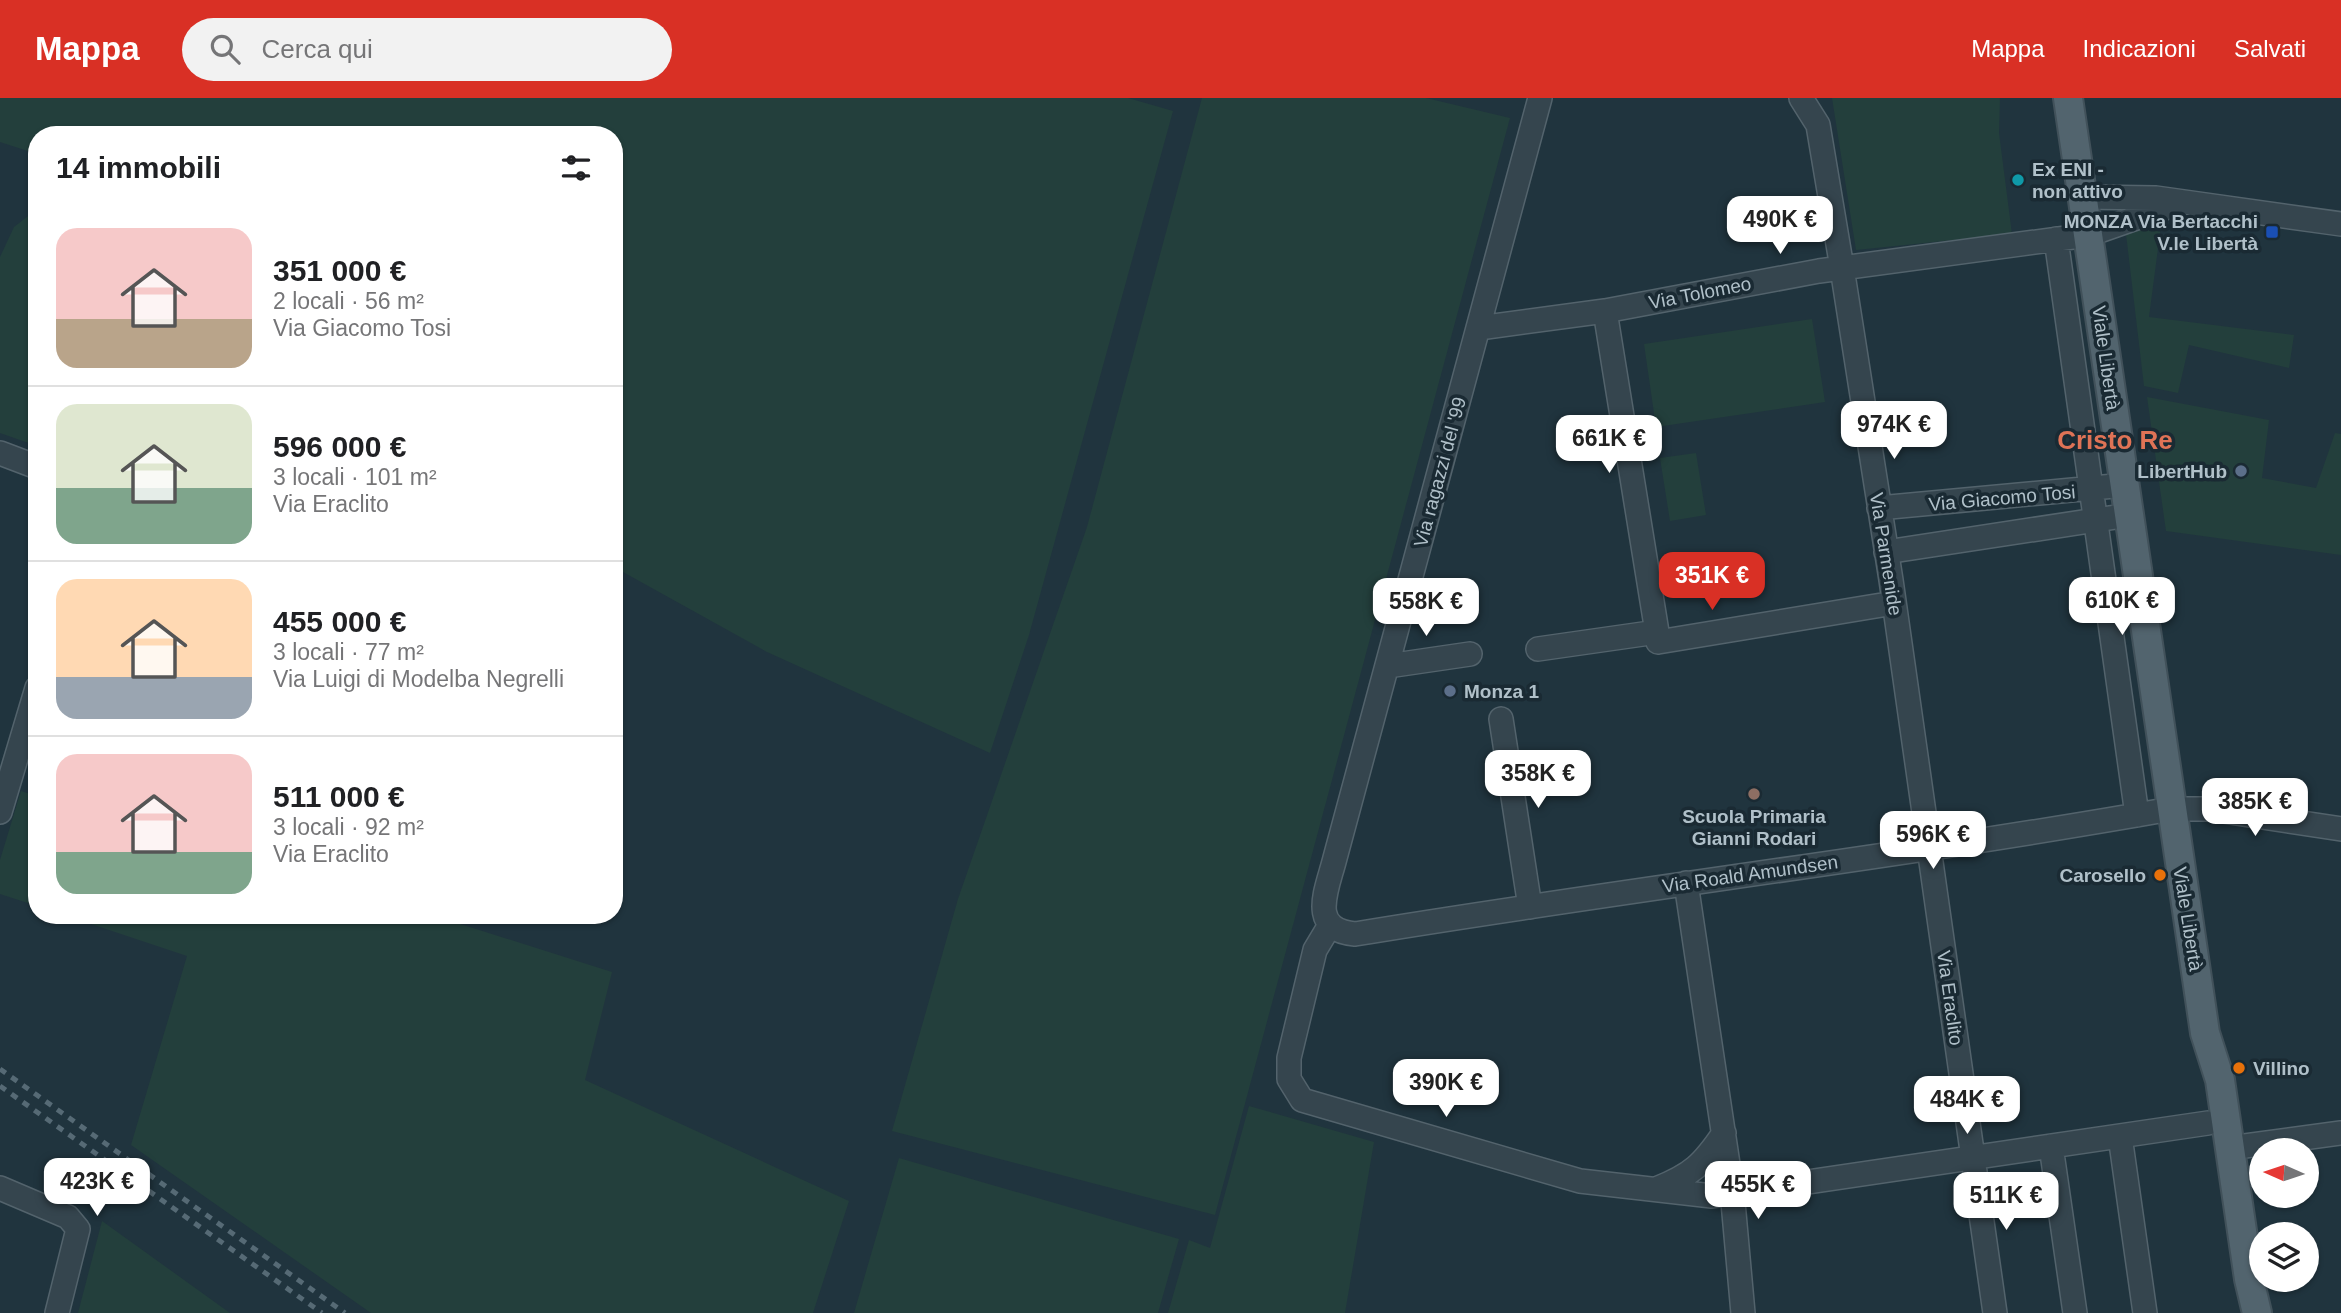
<!DOCTYPE html>
<html lang="it">
<meta charset="utf-8">
<style>
body{margin:0;font-family:Arial,sans-serif;background:#f2f2f2;color:#202124;height:100vh;display:flex;flex-direction:column;font-size:26px;white-space:nowrap}
*{box-sizing:border-box;margin:0}
p{font-size:23px;color:#757577}
.icon{flex:none;width:38px;height:38px;fill:none;stroke:currentColor;stroke-width:2;stroke-linecap:round;stroke-linejoin:round}
.map{position:relative;flex:1;overflow:hidden}
.side{position:absolute;left:28px;top:28px;width:595px;height:798px;display:flex;flex-direction:column;background:#fff;border-radius:28px;box-shadow:0 2px 5px #0004}
.side>*{flex:none}
.needle{width:46px;rotate:273deg}
.buttons{position:absolute;left:2249px;top:1040px;display:grid;gap:14px}
.buttons a{display:grid;place-items:center;width:70px;height:70px;border-radius:50%;background:#fff;box-shadow:0 2px 5px #0004;font-size:35px}
.price{position:absolute;translate:-50% -60px;padding:0 16px;border-radius:14px;background:#fff;color:#222;font-size:23px;line-height:46px;filter:drop-shadow(0 2px 4px #0008)}
.price::after{content:'';position:absolute;left:50%;top:42px;width:21px;height:16px;margin-left:-10px;background:inherit;clip-path:polygon(0 0,100% 0,50% 100%)}
.price.current{background:#d93025;color:#fff}
ul{padding:0;list-style:none}
li{display:flex;align-items:center;gap:21px;height:175px;padding:0 28px}
li+li{border-top:2px solid #e0e0e0}
li span{display:grid;place-items:center;flex:none;width:196px;height:140px;border-radius:21px;color:#555}
li>.icon{margin-inline-start:auto}
span .icon{width:84px;height:84px;fill:#fffc;stroke-width:1}
li b{font-size:30px}
h2{display:flex;justify-content:space-between;align-items:center;height:84px;padding:0 28px;font-size:30px}
header{display:flex;align-items:center;gap:42px;box-sizing:border-box;height:98px;padding:0 35px;background:#d93025;color:#fff}
header strong{font-size:33px}
nav{display:flex;gap:38px;margin-inline-start:auto;font-size:24px}
.search{width:490px;height:63px;background:#f2f2f2;display:flex;align-items:center;gap:18px;box-sizing:border-box;padding:0 24px;border-radius:38px;color:#757577;font-size:26px}
.map>svg:first-child{display:block}
.green{fill:#233f3c}
.lines{fill:none;stroke-linecap:round;stroke-linejoin:round}
.minor-casing{stroke:#53636c;stroke-width:26}
.major-casing{stroke:#41515a;stroke-width:32}
.minor{stroke:#35454e;stroke-width:23}
.major{stroke:#52646e;stroke-width:28}
.rail{stroke:#566a75;stroke-width:5;stroke-dasharray:7 7;stroke-linecap:butt}
.culture-dot{fill:#0f9aa8;stroke:#1a2a33;stroke-width:2.5}
.transit-dot{fill:#1a4fb4;stroke:#1a2a33;stroke-width:2.5}
.service-dot{fill:#5c6f8a;stroke:#1a2a33;stroke-width:2.5}
.education-dot{fill:#8d6e63;stroke:#1a2a33;stroke-width:2.5}
.food-dot{fill:#e8710a;stroke:#1a2a33;stroke-width:2.5}
.labels{text-anchor:middle;dominant-baseline:central;stroke-width:7;stroke-linejoin:round;paint-order:stroke}
.poi-label{font-size:19px;font-weight:bold;fill:#b0c0c9;stroke:#1a2a33;text-anchor:start}
.street-label{font-size:19px;fill:#b0c0c9;stroke:#1a2a33}
.district-label{font-size:26px;font-weight:bold;fill:#df7356;stroke:#1a2a33}
</style>
<header>
<strong>Mappa</strong>
<div class="search"><svg class="icon" aria-label="search" viewBox="0 0 24 24"><circle cx="10" cy="10" r="6"/><path d="M15 15l6 6"/></svg>Cerca qui</div>
<nav><a>Mappa</a><a>Indicazioni</a><a>Salvati</a></nav>
</header>
<div class="map">
<svg width="2341" height="1215" viewBox="0 0 2341 1215">
<rect width="100%" height="100%" fill="#20343e"/>
<path class="green" d="M0 0H1128L1173 13 1029 537 990 655 767 554 614 469V37H37V56L0 44Z
M1202 0H1426L1510 20 1215 1117 892 1033 958 801 1087 429Z
M1832 0H2000L1999 35 2012 136 1856 152Z
M37 111V348L0 335V159L14 129Z
M2162 120 2149 219 2294 237 2289 270 2189 247 2178 295 2144 288 2126 136Z
M1812 221 1825 304 1656 329 1644 246Z
M2147 299 2269 322 2262 380 2316 390 2335 335 2341 336V457L2166 433Z
M1696 355 1706 417 1670 423 1660 360Z
M21 693 37 698V808L0 796V762Z
M64 817H432L612 874 585 982 849 1103 813 1215H371L131 1047 187 858Z
M1249 1008 1374 1044 1345 1215H1168L1189 1142 1210 1150Z
M899 1060 1179 1141 1158 1215H854Z
M102 1123 230 1215H78Z"/>
<g class="lines">
<g class="minor-casing">
<path id="minor" d="M1540 0 1335 760C1327 792 1307 831 1355 836 1627 791 1900 759 2171 711H2210L2341 731
M1801 0 1818 27 1842 170 1891 482 1995 1215
M2083 99 2156 100 2341 126
M2056 141 2137 717
M1605 213 1657 534
M1479 230 1605 213 1819 173 2088 137 2179 105
M0 355 37 369
M1879 410 2125 387
M1886 454 2129 417
M1538 551 1657 534 1658 544 1894 505
M1388 568 1470 556
M1501 621 1530 809
M0 714 37 590
M1686 785 1732 1093 1743 1215
M1330 827 1315 852 1289 960V981L1302 1002 1580 1083 1712 1098 2208 1025
M2120 1038 2145 1215
M2051 1048 2075 1215
M2230 1050 2341 1035
M0 1090 68 1119 78 1131 57 1215
M1656 1091C1692 1077 1703 1066 1724 1035"/>
</g>
<g class="major-casing">
<path id="major" d="M2068 0 2205 935 2220 982 2249 1181 2257 1215"/>
</g>
<use href="#minor" class="minor"/>
<use href="#major" class="major"/>
<path class="rail" d="M0 971 345 1215
M0 988 322 1215"/>
</g>
<circle class="culture-dot" cx="2018" cy="82" r="7"/>
<rect class="transit-dot" x="2265" y="127" width="14" height="14" rx="3.5"/>
<g class="service-dot">
<circle cx="2241" cy="373" r="7"/>
<circle cx="1450" cy="593" r="7"/>
</g>
<circle class="education-dot" cx="1754" cy="696" r="7"/>
<g class="food-dot">
<circle cx="2160" cy="777" r="7"/>
<circle cx="2239" cy="970" r="7"/>
</g>
<g class="labels">
<g class="poi-label">
<text x="2032" y="71">Ex ENI -<tspan x="2032" dy="22">non attivo</tspan></text>
<text x="2258" y="123" text-anchor="end">MONZA Via Bertacchi<tspan x="2258" dy="22">V.le Libertà</tspan></text>
<text x="2227" y="373" text-anchor="end">LibertHub</text>
<text x="1464" y="593">Monza 1</text>
<text x="1754" y="718" text-anchor="middle">Scuola Primaria<tspan x="1754" dy="22">Gianni Rodari</tspan></text>
<text x="2146" y="777" text-anchor="end">Carosello</text>
<text x="2253" y="970">Villino</text>
</g>
<g class="street-label">
<text transform="translate(1700 195) rotate(-11)">Via Tolomeo</text>
<text transform="translate(2106 260) rotate(82)">Viale Libertà</text>
<text transform="translate(1440 374) rotate(-75)">Via ragazzi del '99</text>
<text transform="translate(2002 400) rotate(-5)">Via Giacomo Tosi</text>
<text transform="translate(1886 456) rotate(81)">Via Parmenide</text>
<text transform="translate(1750 776) rotate(-8)">Via Roald Amundsen</text>
<text transform="translate(2188 821) rotate(81)">Viale Libertà</text>
<text transform="translate(1950 900) rotate(82)">Via Eraclito</text>
</g>
<g class="district-label">
<text x="2115" y="342">Cristo Re</text>
</g>
</g>
</svg>
<div class="buttons">
<a><svg class="needle" viewBox="-14 -14 28 28"><path d="M0-13l5 13h-10z" fill="#e53935"/><path d="M0 13l5-13h-10z" fill="#757577"/></svg></a>
<a><svg class="icon" aria-label="layers" viewBox="0 0 24 24"><path d="M12 4l9 5-9 5-9-5zM3 14l9 5 9-5"/></svg></a>
</div>
<b class="price" style="left:1780px;top:158px">490K €</b>
<b class="price" style="left:1894px;top:363px">974K €</b>
<b class="price" style="left:1609px;top:377px">661K €</b>
<b class="price current" style="left:1712px;top:514px">351K €</b>
<b class="price" style="left:2122px;top:539px">610K €</b>
<b class="price" style="left:1426px;top:540px">558K €</b>
<b class="price" style="left:1538px;top:712px">358K €</b>
<b class="price" style="left:2255px;top:740px">385K €</b>
<b class="price" style="left:1933px;top:773px">596K €</b>
<b class="price" style="left:1446px;top:1021px">390K €</b>
<b class="price" style="left:1967px;top:1038px">484K €</b>
<b class="price" style="left:97px;top:1120px">423K €</b>
<b class="price" style="left:1758px;top:1123px">455K €</b>
<b class="price" style="left:2006px;top:1134px">511K €</b>
<section class="side">
<h2>14 immobili<svg class="icon" aria-label="filters" viewBox="0 0 24 24"><path d="M4 7h16M4 17h16"/><circle cx="9" cy="7" r="2"/><circle cx="15" cy="17" r="2"/></svg></h2>
<ul>
<li><span style="background:linear-gradient(#f6c9c9 65%,#b9a48a 0)"><svg class="icon" aria-label="home" viewBox="0 0 24 24"><path d="M3 11l9-7 9 7M6 9v11h12V9"/></svg></span><div><b>351 000 €</b><p>2 locali · 56 m²</p><p>Via Giacomo Tosi</p></div></li>
<li><span style="background:linear-gradient(#dfe7d0 60%,#7fa58c 0)"><svg class="icon" aria-label="home" viewBox="0 0 24 24"><path d="M3 11l9-7 9 7M6 9v11h12V9"/></svg></span><div><b>596 000 €</b><p>3 locali · 101 m²</p><p>Via Eraclito</p></div></li>
<li><span style="background:linear-gradient(#ffd9b3 70%,#9aa5b1 0)"><svg class="icon" aria-label="home" viewBox="0 0 24 24"><path d="M3 11l9-7 9 7M6 9v11h12V9"/></svg></span><div><b>455 000 €</b><p>3 locali · 77 m²</p><p>Via Luigi di Modelba Negrelli</p></div></li>
<li><span style="background:linear-gradient(#f6c9c9 70%,#7fa58c 0)"><svg class="icon" aria-label="home" viewBox="0 0 24 24"><path d="M3 11l9-7 9 7M6 9v11h12V9"/></svg></span><div><b>511 000 €</b><p>3 locali · 92 m²</p><p>Via Eraclito</p></div></li>
</ul>
</section>
</div>
